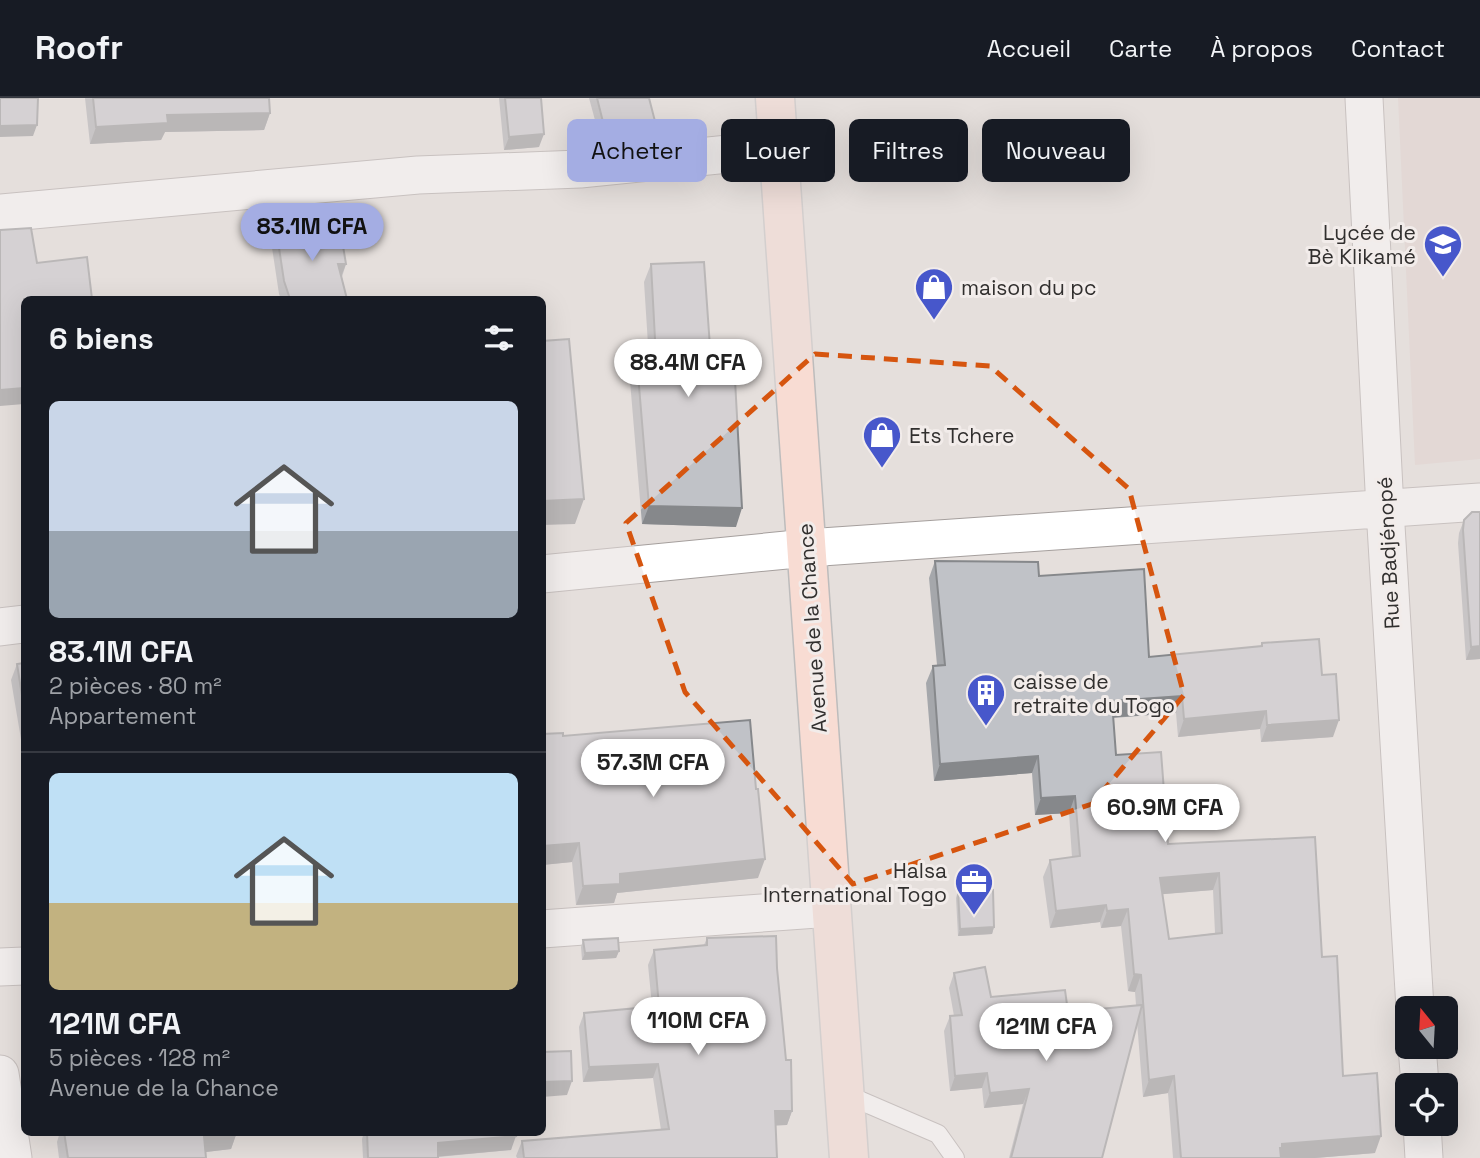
<!DOCTYPE html>
<html lang="fr">
<meta charset="utf-8">
<style>
body{margin:0;font-family:"Space Grotesk",sans-serif;background:#20242c;color:#f1f3f6;height:100vh;display:flex;flex-direction:column;font-size:26px;white-space:nowrap}
*{box-sizing:border-box;margin:0}
p{font-size:23px;color:#9ea1a6}
.icon{flex:none;width:38px;height:38px;fill:none;stroke:currentColor;stroke-width:2;stroke-linecap:round;stroke-linejoin:round}
.map{position:relative;flex:1;overflow:hidden}
.sheet{position:absolute;left:21px;top:198px;width:525px;height:840px;display:flex;flex-direction:column;background:#171b24;border-radius:10px;box-shadow:0 7px 28px #0002}
.sheet>*{flex:none}
.guide{position:absolute;left:567px;top:21px;width:665px;height:63px;display:flex;gap:14px}
.needle{width:46px;rotate:342deg}
.buttons{position:absolute;left:1395px;top:898px;display:grid;gap:14px}
.buttons a{display:grid;place-items:center;width:63px;height:63px;border-radius:10px;background:#171b24;box-shadow:0 7px 28px #0002;font-size:35px}
.price{position:absolute;translate:-50% -60px;padding:0 16px;border-radius:24px;background:#fff;color:#222;font-size:23px;line-height:46px;filter:drop-shadow(0 2px 4px #0008)}
.price::after{content:'';position:absolute;left:50%;top:42px;width:21px;height:16px;margin-left:-10px;background:inherit;clip-path:polygon(0 0,100% 0,50% 100%)}
.price.on{background:#a4ade3;color:#111}
ul{padding:0;list-style:none}
li{display:grid;align-content:center;gap:14px;height:371px;padding:0 28px}
li+li{border-top:2px solid #363941}
li span{display:grid;place-items:center;height:217px;border-radius:10px;color:#555}
li>.icon{margin-inline-start:auto}
span .icon{width:126px;height:126px;fill:#fffc;stroke-width:1}
li b{font-size:30px}
h2{display:flex;justify-content:space-between;align-items:center;height:84px;padding:0 28px;font-size:30px}
.tag{padding:0 24px;border-radius:10px;background:#171b24;box-shadow:0 7px 28px #0002;font-size:24px;line-height:63px}
.tag.on{background:#a4ade3;color:#111}
header{display:flex;align-items:center;gap:42px;box-sizing:border-box;height:98px;padding:0 35px;background:#171b24;border-bottom:2px solid #363941}
header strong{font-size:33px}
nav{display:flex;gap:38px;margin-inline-start:auto;font-size:24px}
.map>svg:first-child{display:block}
.built{fill:#dfd1cc}
.lines{fill:none;stroke-linecap:round;stroke-linejoin:round}
.service-casing{stroke:#a59f9d;stroke-width:20}
.minor-casing{stroke:#a59f9d;stroke-width:39}
.primary-casing{stroke:#bdbcbc;stroke-width:41}
.service{stroke:#fff;stroke-width:18}
.minor{stroke:#fff;stroke-width:37}
.primary{stroke:#f8dcd3;stroke-width:38}
.wall{fill:#a5a7ab;fill-rule:evenodd}
.shaded-wall{fill:#86888b}
.building{fill:#c0c2c7;stroke:#86888b;stroke-width:2;fill-rule:evenodd}
.marked{fill:none;stroke:#d6550f;stroke-width:5;stroke-dasharray:14 9;stroke-linejoin:round}
.labels{text-anchor:middle;dominant-baseline:central;stroke-width:6;stroke-linejoin:round;paint-order:stroke}
.poi-label{font-size:21px;fill:#312f2e;stroke:#f2ecea;text-anchor:start}
.street-label{font-size:21px;fill:#312f2e;stroke:#f2ecea}
</style>
<header>
<strong>Roofr</strong>
<nav><a>Accueil</a><a>Carte</a><a>À propos</a><a>Contact</a></nav>
</header>
<div class="map">
<svg width="1480" height="1060" viewBox="0 0 1480 1060">
<rect width="100%" height="100%" fill="#e5dfdc"/>
<path class="built" d="M1398 0H1480V361L1415 367Z"/>
<g class="lines">
<g class="service-casing">
<path id="service" d="M845 996 938 1036 955 1060"/>
</g>
<g class="minor-casing">
<path id="minor" d="M1364 0 1385 411 1415 910
M0 115 418 77 580 71 778 51
M542 476 807 450 1480 404
M0 529 24 526
M542 831 831 810
M0 869 24 868
M1417 948 1420 987
M0 976 13 1060
M1422 1026 1424 1060"/>
</g>
<g class="primary-casing">
<path id="primary" d="M775 0 849 1060"/>
</g>
<use href="#service" class="service"/>
<use href="#minor" class="minor"/>
<use href="#primary" class="primary"/>
</g>
<path class="wall" d="M85 0H269L270 15 264 32 165 34 161 42 90 46Z
M499 0H541L539 49 504 52Z
M589 0H649L653 43 602 48Z
M276 130 312 136 346 166 342 179 347 201H281L279 196 271 143Z
M651 166 710 249 736 429 642 426 630 283 637 264 649 262 644 184Z
M1480 414V561L1466 562 1458 445 1459 435 1464 422Z
M935 463 1039 478 1149 559 1260 548 1262 545 1322 577 1333 639 1261 644 1260 631 1178 639 1176 615 1113 620 1116 657 1168 746 1315 739 1322 859 1343 978 1375 1055 1315 1060H1173L1168 995 1143 999 1137 924 1102 1060H1009L1023 1006 984 1010 982 990 950 993 944 933 950 918H954L949 890 954 875 991 899 1068 914 1136 907 1135 894 1128 893 1121 828 1101 830 1100 824 1050 830 1043 779 1050 762 1072 759 1069 715 1035 717 1032 675 934 683 926 585 933 568 937 567 929 480ZM1213 792 1215 835 1169 841 1162 796Z
M24 565V659L11 582 17 566Z
M542 636 563 638 756 691 758 780 617 795 614 805 576 807 572 764 542 767Z
M958 793 994 829 992 836 958 838 956 800Z
M707 840 777 870 786 962 792 1013 787 1027H775L777 1060H517L516 1058 522 1043 661 1032 653 980 583 984 579 929 584 915 652 908 648 867 654 852 704 847Z
M583 842 619 853 616 860 582 862 581 849Z
M60 1034H237L231 1051 205 1054 206 1060H59L57 1044Z
M364 1034H515L511 1052 438 1059V1060H363L362 1041Z"/>
<path class="shaded-wall" d="M270 15 264 32 165 34 161 42 90 46 96 29 167 17Z
M37 27 33 38 0 39V28Z
M657 31 653 43 602 48 606 36Z
M544 36 539 49 504 52 509 39Z
M338 166H346L341 179Z
M24 290V306L0 308V292Z
M584 401 575 426 542 427V403Z
M649 408 742 410 736 429 642 426Z
M1480 548V561L1466 562 1471 549Z
M1182 598 1176 615 1106 620 1112 603Z
M1266 613 1260 631 1178 639 1184 621Z
M1339 622 1333 639 1261 644 1267 627Z
M1038 658 1032 675 934 683 940 666Z
M1075 698 1069 715 1035 717 1041 700Z
M579 745 572 764 542 767V748Z
M765 761 758 780 617 795 614 805 576 807 583 788 620 776Z
M1219 775 1213 792 1153 797 1160 780Z
M1106 807 1100 824 1050 830 1056 813Z
M1128 811 1121 828 1101 830 1107 813Z
M994 829 992 836 958 838 960 831Z
M619 853 616 860 582 862 585 855Z
M1134 876 1141 877 1135 894 1128 893Z
M658 966 653 980 583 984 589 969Z
M987 975 982 990 950 993 955 978Z
M1174 978 1168 995 1143 999 1149 982Z
M572 983 567 997 542 999V984Z
M1029 991 1023 1006 984 1010 990 995Z
M775 1013H792L787 1027 769 1028Z
M237 1034 231 1051 198 1055 204 1038Z
M516 1038 511 1052 433 1059 438 1045Z
M1381 1038 1375 1055 1315 1060H1276L1282 1046Z"/>
<path class="building" d="M0 0H38L37 27 0 28Z
M93 0H269L270 15 167 17 168 25 96 29Z
M505 0H541L544 36 509 39Z
M597 0H649L657 31 606 36Z
M309 126 312 136 340 130 346 166H338L347 201H290L284 183 276 130Z
M31 130 37 165 87 159 92 201H24V290L0 292V132Z
M704 164 710 249 733 245 742 410 649 408 637 264 656 260 651 166Z
M569 241 584 401 542 403V243Z
M1472 414H1480V548L1471 549 1463 432 1464 422Z
M935 463 1038 464 1039 478 1144 471 1149 559 1262 548V545L1319 541 1322 577 1336 576 1339 622 1267 627 1266 613 1184 621 1182 598 1112 603 1116 657 1161 654 1168 746 1315 739 1322 859 1337 858 1343 978 1377 975 1381 1038 1282 1046V1050H1280L1281 1060H1181L1174 978 1149 982 1141 877 1134 876 1128 811 1107 813 1106 807 1056 813 1050 762 1080 758 1075 698 1041 700 1038 658 940 666 933 568 945 567ZM1219 775 1222 835 1169 841 1160 780Z
M24 565V610L17 566Z
M750 622 756 691H758L765 761 620 776V786L583 788 579 745 542 748V636L563 635V638Z
M993 792 994 829 960 831 958 793Z
M776 838 777 870 786 962H791L792 1013H775L777 1060H524L522 1043 669 1031 658 966 589 969 584 915 659 908 654 852 707 847V840Z
M618 840 619 853 585 855 583 842Z
M985 869 991 899 1065 892 1068 914 1142 907 1102 1060H1011L1029 991 990 995 987 975 955 978 950 918 962 917 954 875Z
M571 953 572 983 542 984V954Z
M64 1034H235L204 1038 206 1060H68Z
M367 1034H515L516 1038 438 1045V1060H368Z"/>
<path d="M0 0H1480V1060H0ZM815 256 990 268 1129 391 1184 597 1092 706 853 786 685 594 626 425Z" fill="#e5dfdc" fill-opacity=".55" fill-rule="evenodd"/>
<path class="marked" d="M815 256 990 268 1129 391 1184 597 1092 706 853 786 685 594 626 425Z"/>
<defs>
<g id="school-pin" transform="scale(2.0125)"><path d="M0 17L-7.5 6A9.5 9.5 0 1 1 7.5 6Z" fill="#4757cb" stroke="#f2ecea"/><path d="M0-5L7-2L0 1L-7-2ZM-4 1L0 2.5L4 1V4Q0 6-4 4Z" fill="#fff"/></g>
<g id="shop-pin" transform="scale(2.0125)"><path d="M0 17L-7.5 6A9.5 9.5 0 1 1 7.5 6Z" fill="#4757cb" stroke="#f2ecea"/><path d="M-5-2.5h2.3a2.7 3.5 0 0 1 5.4 0H5L5.5 6h-11ZM-1.5-2.5h3a1.5 2.3 0 0 0-3 0Z" fill="#fff"/></g>
<g id="building-pin" transform="scale(2.0125)"><path d="M0 17L-7.5 6A9.5 9.5 0 1 1 7.5 6Z" fill="#4757cb" stroke="#f2ecea"/><path d="M-4-6H4V6H1V3H-1V6H-4ZM-2.5-4.3h1.7v1.8h-1.7ZM.8-4.3h1.7v1.8H.8ZM-2.5-1h1.7V.8h-1.7ZM.8-1h1.7V.8H.8Z" fill="#fff"/></g>
<g id="office-pin" transform="scale(2.0125)"><path d="M0 17L-7.5 6A9.5 9.5 0 1 1 7.5 6Z" fill="#4757cb" stroke="#f2ecea"/><path d="M-6-3h4V-5.5h4V-3h4V5H-6ZM-1-4.5V-3h2v-1.5ZM-6 0V1H6V0Z" fill="#fff"/></g>
</defs>
<g fill-rule="evenodd">
<use href="#school-pin" x="1443" y="146"/>
<use href="#shop-pin" x="934" y="189"/>
<use href="#shop-pin" x="882" y="337"/>
<use href="#building-pin" x="986" y="595"/>
<use href="#office-pin" x="974" y="784"/>
</g>
<g class="labels">
<g class="poi-label">
<text x="1416" y="134" text-anchor="end">Lycée de<tspan x="1416" dy="24">Bè Klikamé</tspan></text>
<text x="961" y="189">maison du pc</text>
<text x="909" y="337">Ets Tchere</text>
<text x="1013" y="583">caisse de<tspan x="1013" dy="24">retraite du Togo</tspan></text>
<text x="947" y="772" text-anchor="end">Halsa<tspan x="947" dy="24">International Togo</tspan></text>
</g>
<g class="street-label">
<text transform="translate(1388 455) rotate(-93)">Rue Badjénopé</text>
<text transform="translate(812 530) rotate(-94)">Avenue de la Chance</text>
</g>
</g>
</svg>
<div class="buttons">
<a><svg class="needle" viewBox="-14 -14 28 28"><path d="M0-13l5 13h-10z" fill="#e53935"/><path d="M0 13l5-13h-10z" fill="#9ea1a6"/></svg></a>
<a><svg class="icon" aria-label="locate" viewBox="0 0 24 24"><circle cx="12" cy="12" r="6"/><path d="M12 2v4M12 18v4M2 12h4M18 12h4"/></svg></a>
</div>
<b class="price on" style="left:312px;top:165px">83.1M CFA</b>
<b class="price" style="left:688px;top:301px">88.4M CFA</b>
<b class="price" style="left:653px;top:701px">57.3M CFA</b>
<b class="price" style="left:1165px;top:746px">60.9M CFA</b>
<b class="price" style="left:698px;top:959px">110M CFA</b>
<b class="price" style="left:1046px;top:965px">121M CFA</b>
<div class="guide">
<a class="tag on">Acheter</a>
<a class="tag">Louer</a>
<a class="tag">Filtres</a>
<a class="tag">Nouveau</a>
</div>
<section class="sheet">
<h2>6 biens<svg class="icon" aria-label="filters" viewBox="0 0 24 24"><path d="M4 7h16M4 17h16"/><circle cx="9" cy="7" r="2"/><circle cx="15" cy="17" r="2"/></svg></h2>
<ul>
<li><span style="background:linear-gradient(#c9d6e8 60%,#9aa5b1 0)"><svg class="icon" aria-label="home" viewBox="0 0 24 24"><path d="M3 11l9-7 9 7M6 9v11h12V9"/></svg></span><div><b>83.1M CFA</b><p>2 pièces · 80 m²</p><p>Appartement</p></div></li>
<li><span style="background:linear-gradient(#bfe0f5 60%,#c2b280 0)"><svg class="icon" aria-label="home" viewBox="0 0 24 24"><path d="M3 11l9-7 9 7M6 9v11h12V9"/></svg></span><div><b>121M CFA</b><p>5 pièces · 128 m²</p><p>Avenue de la Chance</p></div></li>
</ul>
</section>
</div>
